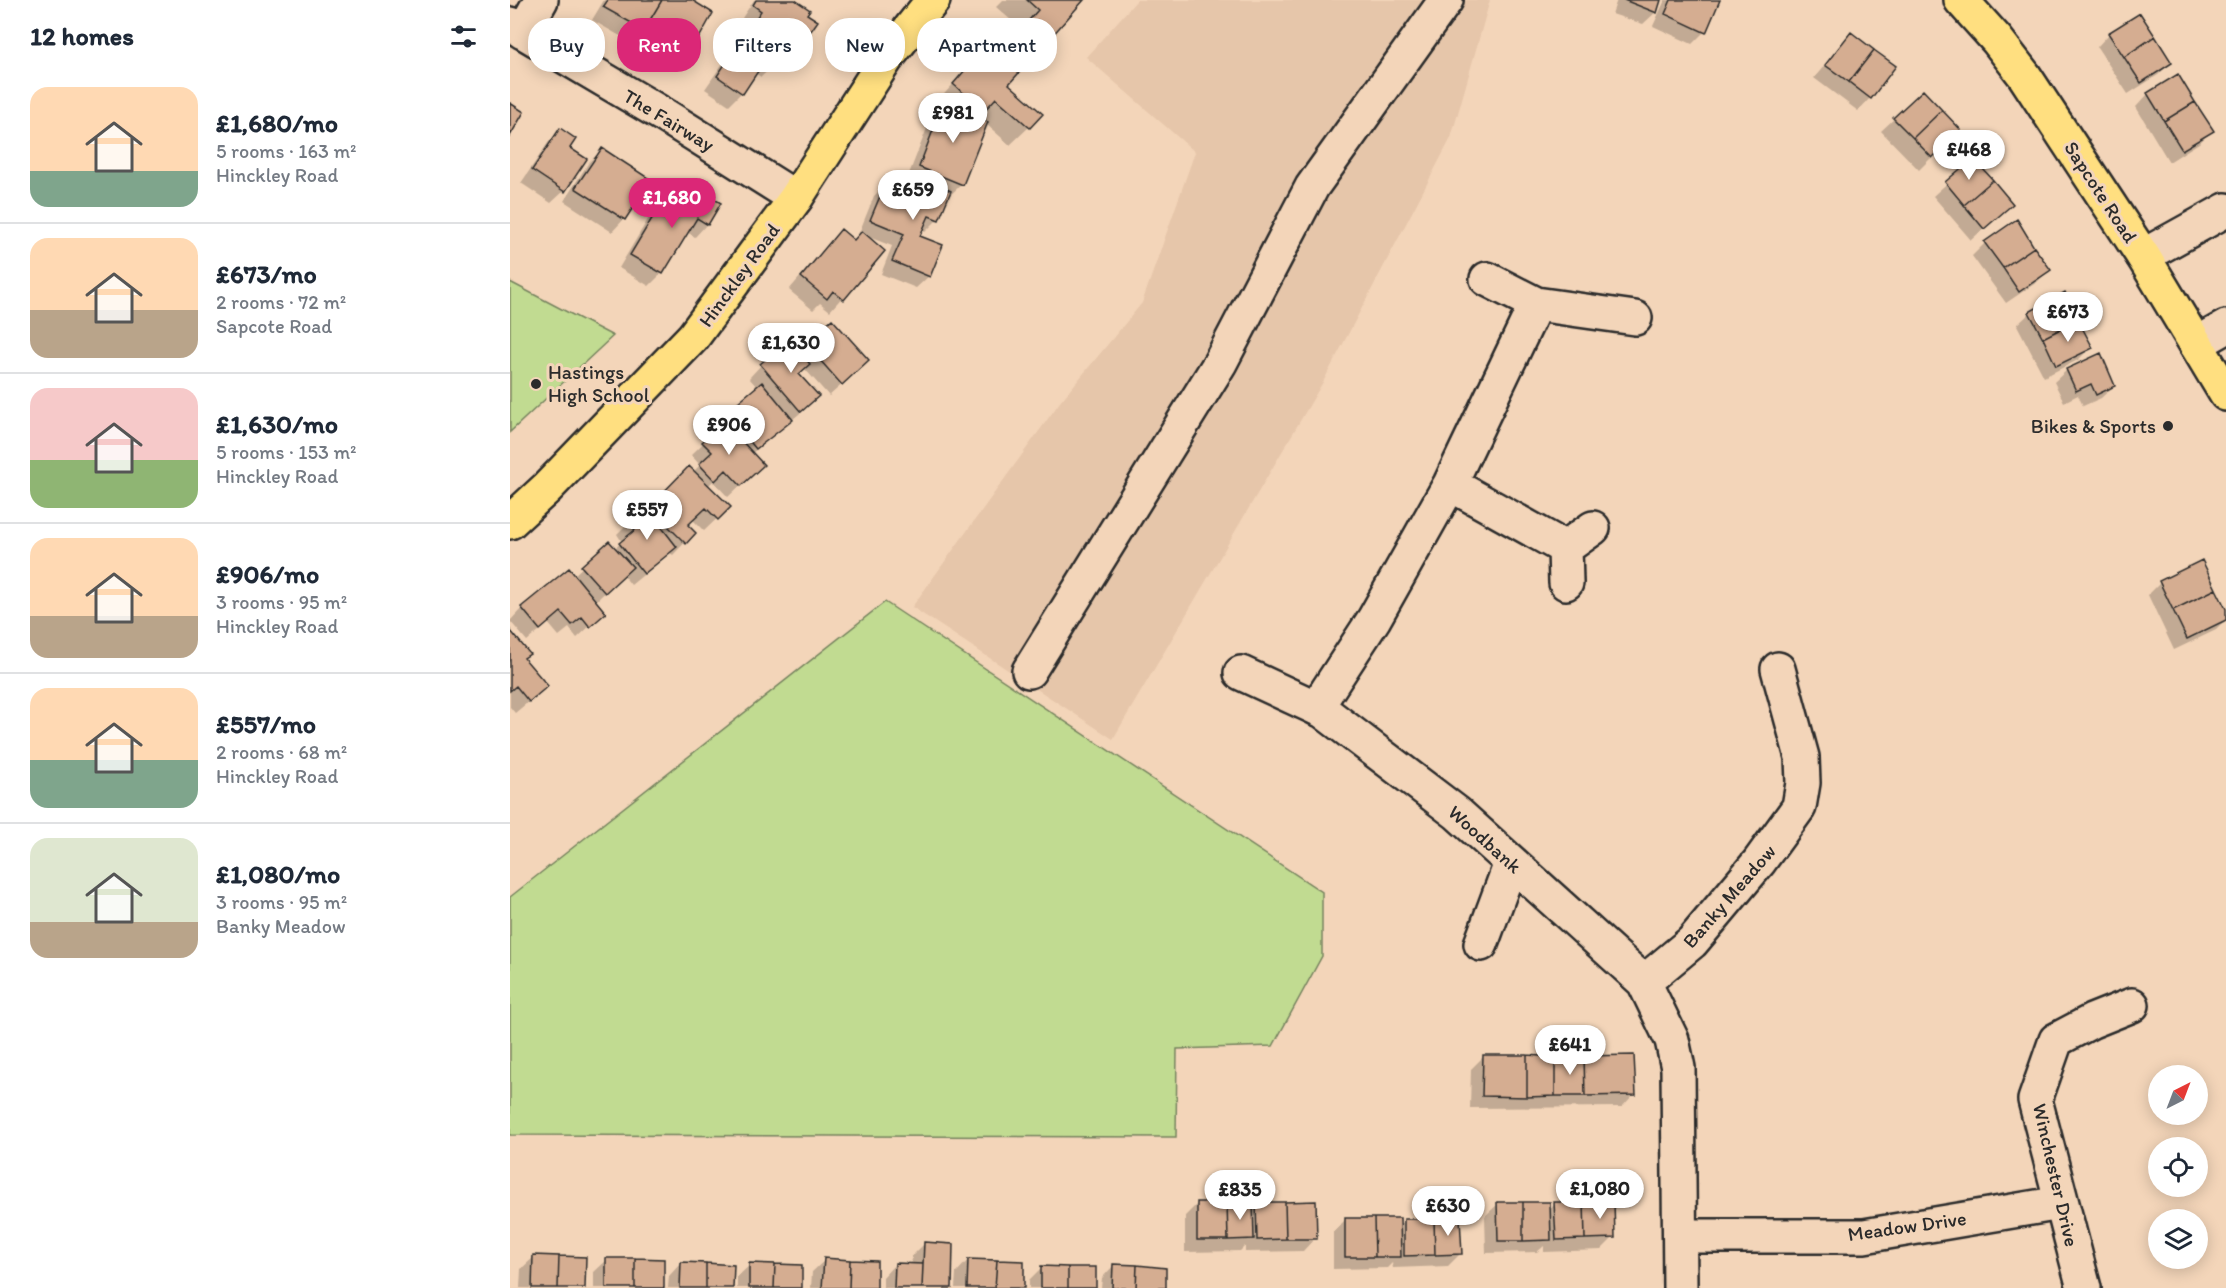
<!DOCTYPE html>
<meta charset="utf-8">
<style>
body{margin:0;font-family:Itim,sans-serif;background:#f6f6f7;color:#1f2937;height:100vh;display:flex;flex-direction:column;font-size:22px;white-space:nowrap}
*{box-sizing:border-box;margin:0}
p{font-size:20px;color:#747a83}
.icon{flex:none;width:33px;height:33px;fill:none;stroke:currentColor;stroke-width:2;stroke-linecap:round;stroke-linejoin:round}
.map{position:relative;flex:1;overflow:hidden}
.details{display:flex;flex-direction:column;background:#fff;width:510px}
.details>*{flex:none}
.banner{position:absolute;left:18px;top:18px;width:570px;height:54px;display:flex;gap:12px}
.needle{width:39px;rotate:42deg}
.controls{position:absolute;left:1638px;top:1065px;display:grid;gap:12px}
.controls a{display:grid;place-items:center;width:60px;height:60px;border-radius:50%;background:#fff;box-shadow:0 3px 15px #0003;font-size:30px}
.price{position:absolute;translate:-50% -51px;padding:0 14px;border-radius:21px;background:#fff;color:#222;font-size:20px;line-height:39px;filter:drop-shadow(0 2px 3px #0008)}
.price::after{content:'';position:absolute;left:50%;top:36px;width:18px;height:14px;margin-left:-9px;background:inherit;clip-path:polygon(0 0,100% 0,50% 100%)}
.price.on{background:#db2777;color:#fff}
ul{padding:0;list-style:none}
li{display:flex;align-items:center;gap:18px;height:150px;padding:0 30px}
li+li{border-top:2px solid #e0e1e3}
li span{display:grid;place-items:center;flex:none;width:168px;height:120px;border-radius:18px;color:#555}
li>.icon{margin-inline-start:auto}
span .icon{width:72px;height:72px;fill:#fffc;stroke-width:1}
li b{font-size:26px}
h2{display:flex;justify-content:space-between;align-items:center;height:72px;padding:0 30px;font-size:26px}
.tag{padding:0 21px;border-radius:24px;background:#fff;box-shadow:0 3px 15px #0003;font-size:21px;line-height:54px}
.tag.on{background:#db2777;color:#fff}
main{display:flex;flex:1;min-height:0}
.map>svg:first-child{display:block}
.built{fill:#e6c6aa}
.green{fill:#c1db91;stroke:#76835e;stroke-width:1.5}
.shadow{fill:#0003}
.building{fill:#d5ad91;stroke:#2b2b2b;stroke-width:1.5}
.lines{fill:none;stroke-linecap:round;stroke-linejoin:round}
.minor-casing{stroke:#2b2b2b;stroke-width:38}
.major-casing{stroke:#2b2b2b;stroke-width:38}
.minor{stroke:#f3d5b9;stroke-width:33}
.major{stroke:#ffdf80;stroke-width:33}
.poi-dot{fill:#2b2b2b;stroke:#f3d5b9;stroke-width:2}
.labels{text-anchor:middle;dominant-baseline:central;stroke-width:6;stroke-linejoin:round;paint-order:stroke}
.street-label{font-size:20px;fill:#2b2b2b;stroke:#f3d5b9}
.poi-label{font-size:20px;fill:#2b2b2b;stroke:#f3d5b9;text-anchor:start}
</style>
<main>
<section class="details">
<h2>12 homes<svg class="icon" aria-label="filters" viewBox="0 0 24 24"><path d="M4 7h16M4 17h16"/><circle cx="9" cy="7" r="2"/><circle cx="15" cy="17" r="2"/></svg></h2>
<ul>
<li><span style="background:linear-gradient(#ffd9b3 70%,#7fa58c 0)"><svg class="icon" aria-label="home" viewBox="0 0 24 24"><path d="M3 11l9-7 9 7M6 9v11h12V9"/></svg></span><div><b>£1,680/mo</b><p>5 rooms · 163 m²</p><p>Hinckley Road</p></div></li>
<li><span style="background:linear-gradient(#ffd9b3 60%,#b9a48a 0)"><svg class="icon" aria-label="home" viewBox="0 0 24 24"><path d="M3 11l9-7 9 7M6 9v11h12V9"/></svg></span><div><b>£673/mo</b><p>2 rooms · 72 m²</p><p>Sapcote Road</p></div></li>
<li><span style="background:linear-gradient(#f6c9c9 60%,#8fb573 0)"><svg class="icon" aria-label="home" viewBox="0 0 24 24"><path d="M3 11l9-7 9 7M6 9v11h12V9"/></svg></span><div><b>£1,630/mo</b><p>5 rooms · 153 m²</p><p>Hinckley Road</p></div></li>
<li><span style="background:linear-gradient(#ffd9b3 65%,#b9a48a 0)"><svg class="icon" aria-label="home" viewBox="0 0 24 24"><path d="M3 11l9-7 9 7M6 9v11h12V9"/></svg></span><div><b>£906/mo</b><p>3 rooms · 95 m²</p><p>Hinckley Road</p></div></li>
<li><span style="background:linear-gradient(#ffd9b3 60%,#7fa58c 0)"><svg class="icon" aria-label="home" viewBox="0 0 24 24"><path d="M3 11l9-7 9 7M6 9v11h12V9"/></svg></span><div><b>£557/mo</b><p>2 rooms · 68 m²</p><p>Hinckley Road</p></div></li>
<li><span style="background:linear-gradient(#dfe7d0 70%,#b9a48a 0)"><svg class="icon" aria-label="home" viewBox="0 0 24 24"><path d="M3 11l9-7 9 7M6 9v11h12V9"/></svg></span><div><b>£1,080/mo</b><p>3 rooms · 95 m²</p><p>Banky Meadow</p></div></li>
</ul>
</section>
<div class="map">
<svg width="1716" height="1288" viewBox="0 0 1716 1288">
<rect width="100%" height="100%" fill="#f3d5b9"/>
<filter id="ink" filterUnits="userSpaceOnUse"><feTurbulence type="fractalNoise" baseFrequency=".0167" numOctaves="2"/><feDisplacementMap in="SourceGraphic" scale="12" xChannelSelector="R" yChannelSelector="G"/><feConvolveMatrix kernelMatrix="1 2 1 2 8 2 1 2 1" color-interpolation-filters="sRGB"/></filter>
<g filter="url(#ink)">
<path class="built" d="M627 0H980L941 138 813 382 603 739 402 607 550 402 632 303 685 152 576 57Z"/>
<path class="green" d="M0 282 103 336 0 432Z
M375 602 812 892V956L763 1046 667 1049 666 1137 0 1135V897Z"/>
<path class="shadow" d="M94 0H179L177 55 165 67 82 20Z
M244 0H283L295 15V37L283 49 277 45 264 65 251 77 245 73 231 93 219 105 195 89 240 24 232 18Z
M493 0H572L497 84 519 127 500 145 476 124 452 184 439 196 438 195 428 219 415 232 411 230 408 237 419 276 406 288 371 274 382 246 356 236 373 251 320 311 310 303 303 310 279 290 319 243 344 241 351 234 349 233 364 196 376 184 393 191 403 181 397 179 421 118 432 108 426 103 476 48 486 57 511 29 486 7Z
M1107 0H1150L1146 12 1133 24 1102 14Z
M1155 0H1209L1194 32 1182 44 1143 26Z
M1341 34 1360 98 1348 111 1304 78Z
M1599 34 1660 63 1648 75 1618 94 1587 47Z
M1413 92 1449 130 1409 170 1371 131Z
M1638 94 1702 131 1689 143 1659 162 1626 107Z
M50 130 58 148 54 191 41 203 11 183 38 143Z
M92 150 139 181 114 219 102 232 54 201 79 162Z
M1463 160 1501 204 1461 240 1423 196Z
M186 190 197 224 185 237 177 232 152 273 139 286 109 268 144 209 156 197 171 206Z
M1506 222 1539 270 1527 282 1496 303 1462 256 1475 243Z
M1520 313 1581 347 1568 360 1534 377 1507 325Z
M296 345 345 373 319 396 294 368 288 374 295 409 241 454 239 477 218 497 203 481 198 486 219 507 194 531 182 519 176 525 184 533 163 555 160 553 121 585 113 575 85 602 94 613 67 638 59 628 49 636 38 623 17 641 0 621 12 608 63 576 99 543 104 549 112 542 107 534 119 522 136 511 179 468 183 472 190 465 181 455 208 429 205 426 217 413 248 388 239 378 251 365 288 353Z
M1557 370 1604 386 1591 398 1573 406 1568 395 1554 402 1544 382Z
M1650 583 1716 612V620L1706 630 1664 650 1638 595Z
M0 632 13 659 23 698 5 713 0 707Z
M974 1056 1124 1094 1112 1107 960 1108 961 1069Z
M687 1204 742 1209 747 1204 805 1238 793 1251 735 1252V1246L730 1251 675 1252V1216Z
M988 1204 1039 1210 1045 1204 1103 1238 1091 1250 1034 1252V1246L1027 1252 976 1253 975 1216Z
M835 1220 889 1226 894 1221 950 1254 938 1266 883 1268 882 1263 877 1268 823 1269V1232Z
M414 1244 440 1288H373V1277L385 1264 401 1265 402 1256Z
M24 1257 74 1288H10L11 1269Z
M97 1260 153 1288H84V1272Z
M315 1260 365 1288H301L302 1272Z
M458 1260 512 1288H445L446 1273Z
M171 1263 221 1288H158L159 1276Z
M240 1265 290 1288H227V1277Z
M604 1265 654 1288H591L592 1278Z
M531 1268 584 1288H519V1280Z"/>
<path class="building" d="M98 0H152L134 30 93 7Z
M152 0H182L203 13 179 56 134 30Z
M246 0H285L300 10 297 14 308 21 296 38 288 32 265 66 256 59 233 94 207 76 251 11 243 5Z
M517 0H574L499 84 533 114 520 128 486 98 474 111 443 84 476 46 487 56 528 10Z
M1114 0H1151L1147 13Z
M1161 0H1210L1196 33 1155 14Z
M1630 13 1645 36 1614 57 1598 33Z
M1341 32 1364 50 1339 82 1315 65Z
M1645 36 1662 63 1631 83 1614 57Z
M1364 50 1386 66 1361 99 1339 82Z
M1668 74 1685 102 1654 121 1637 93Z
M1413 90 1432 110 1403 138 1383 118Z
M1685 102 1704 131 1672 150 1654 121Z
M0 103 14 112 0 136Z
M433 104 478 122 453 185 409 167Z
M1432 110 1451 130 1422 158 1403 138Z
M50 128 66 139 60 148 77 159 55 192 22 170Z
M92 148 141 180 115 220 65 188Z
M1463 158 1483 180 1454 205 1435 182Z
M406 176 441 191 429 220 419 216 410 236 433 245 420 277 382 261 394 234 360 220 376 182 399 192Z
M1483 180 1503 204 1474 229 1454 205Z
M186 188 211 203 198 225 187 218 153 274 120 255 156 195 175 206Z
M1507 219 1524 247 1493 268 1474 242Z
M331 229 344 240 352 231 375 251 334 300 323 291 317 299 291 277Z
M1524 247 1541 270 1509 292 1493 268Z
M1555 292 1568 320 1533 338 1519 312Z
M322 319 359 360 332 385 295 343Z
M1568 320 1583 348 1546 366 1533 338Z
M279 339 300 364 289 374 309 396 291 412 250 364Z
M1591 353 1605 386 1586 395 1581 384 1566 391 1556 369Z
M252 382 283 420 246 449 216 412Z
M214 422 254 465 231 486 216 470 205 481 189 464 202 452 192 442Z
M179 466 221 507 208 520 196 508 178 525 186 533 176 544 139 507Z
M136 507 167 547 134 574 109 543 125 530 118 521Z
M99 541 123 567 95 593 71 566Z
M1692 560 1706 589 1663 610 1649 581Z
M59 568 96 613 80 627 72 617 62 625 51 612 30 630 11 607Z
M1706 589 1716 609V620L1677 639 1663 610Z
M0 630 20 654 14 658 38 686 19 702 6 686 0 691Z
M973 1055H1017V1097L972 1096Z
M1017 1055 1045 1057V1096L1017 1097Z
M1124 1055 1126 1095 1075 1096 1074 1056Z
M1074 1056 1075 1096H1045V1057Z
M806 1201 807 1239H776L775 1202Z
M1104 1201 1105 1238 1075 1239 1074 1202Z
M687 1202H717L718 1240H687Z
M717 1202H743L744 1239 718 1240Z
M746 1202H775L776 1239 747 1240Z
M987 1202H1013V1241H988Z
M1013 1202H1040L1041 1240 1013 1241Z
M1044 1202H1074L1075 1239 1046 1240Z
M835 1218H864L865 1257H835Z
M864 1218H890L891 1257H865Z
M950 1218 952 1254 925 1255 924 1219Z
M894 1219H924L925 1255 894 1256Z
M414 1242 443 1244 442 1288H412Z
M23 1255 49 1256 48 1288H22Z
M49 1256 76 1257 75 1288H48Z
M96 1258H125V1288H96Z
M125 1258 154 1259V1288H125Z
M314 1258 340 1260 339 1288H312Z
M458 1259 487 1260 485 1288H457Z
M340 1260 367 1261V1288H339Z
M487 1260 514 1261V1288H485Z
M171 1262 196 1263V1288H170Z
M196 1263 224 1265 223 1288H196Z
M239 1263 265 1264 264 1288H239Z
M385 1263 413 1264 412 1288H384Z
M265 1264 292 1265V1288H264Z
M603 1264 627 1265 626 1288H602Z
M627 1265 656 1268V1288H626Z
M531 1266 558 1267V1288H531Z
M558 1267H586V1288H558Z"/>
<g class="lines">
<g class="minor-casing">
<path id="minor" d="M0 24 157 117 286 198
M13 32 31 0
M1633 256 1716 210
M977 279 1026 304 1125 318
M1686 344 1716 327
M940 484 1055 548
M1056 583 1055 548 1083 528
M519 671 710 363 802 187 936 0
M731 673 813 711 947 813 1134 982 1162 1040 1168 1068 1170 1288
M806 708 864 619 940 484 1026 304
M971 944 1001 863
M1134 982 1182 942 1249 862 1289 807 1293 783 1292 757 1268 669
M1170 1236H1354L1551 1203
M1574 1288 1525 1100 1546 1040 1582 1021 1622 1005"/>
</g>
<g class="major-casing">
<path id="major" d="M1451 0 1487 40 1514 75 1633 256 1716 394
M0 522 37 488 183 337 286 198 376 59 423 0"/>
</g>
<use href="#minor" class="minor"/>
<use href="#major" class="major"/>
</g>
</g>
<g class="poi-dot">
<circle cx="26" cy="384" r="6"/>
<circle cx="1658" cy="426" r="6"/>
</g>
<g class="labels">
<g class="street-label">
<text transform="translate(159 120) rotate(31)">The Fairway</text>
<text transform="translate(1591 192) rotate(57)">Sapcote Road</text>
<text transform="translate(229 275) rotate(-54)">Hinckley Road</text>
<text transform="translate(975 839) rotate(42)">Woodbank</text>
<text transform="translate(1219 896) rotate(-49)">Banky Meadow</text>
<text transform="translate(1546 1175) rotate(77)">Winchester Drive</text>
<text transform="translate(1397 1226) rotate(-8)">Meadow Drive</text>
</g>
<g class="poi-label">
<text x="38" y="372">Hastings<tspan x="38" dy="23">High School</tspan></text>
<text x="1646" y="426" text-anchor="end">Bikes &amp; Sports</text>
</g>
</g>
</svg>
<div class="controls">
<a><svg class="needle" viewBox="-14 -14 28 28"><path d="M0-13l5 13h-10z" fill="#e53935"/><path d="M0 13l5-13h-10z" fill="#747a83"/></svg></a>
<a><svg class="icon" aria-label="locate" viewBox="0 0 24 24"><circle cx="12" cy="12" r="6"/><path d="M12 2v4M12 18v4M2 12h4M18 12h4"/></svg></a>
<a><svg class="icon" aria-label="layers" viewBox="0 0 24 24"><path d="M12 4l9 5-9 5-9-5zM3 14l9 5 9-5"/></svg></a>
</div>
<b class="price" style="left:443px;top:144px">£981</b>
<b class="price" style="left:1459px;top:181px">£468</b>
<b class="price" style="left:403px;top:221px">£659</b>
<b class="price on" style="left:162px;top:229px">£1,680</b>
<b class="price" style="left:1558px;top:343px">£673</b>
<b class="price" style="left:281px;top:374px">£1,630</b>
<b class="price" style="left:219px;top:456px">£906</b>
<b class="price" style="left:137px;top:541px">£557</b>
<b class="price" style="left:1060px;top:1076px">£641</b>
<b class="price" style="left:1090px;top:1220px">£1,080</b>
<b class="price" style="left:730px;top:1221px">£835</b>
<b class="price" style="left:938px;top:1237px">£630</b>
<div class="banner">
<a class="tag">Buy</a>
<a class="tag on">Rent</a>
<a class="tag">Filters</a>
<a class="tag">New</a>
<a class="tag">Apartment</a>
</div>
</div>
</main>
